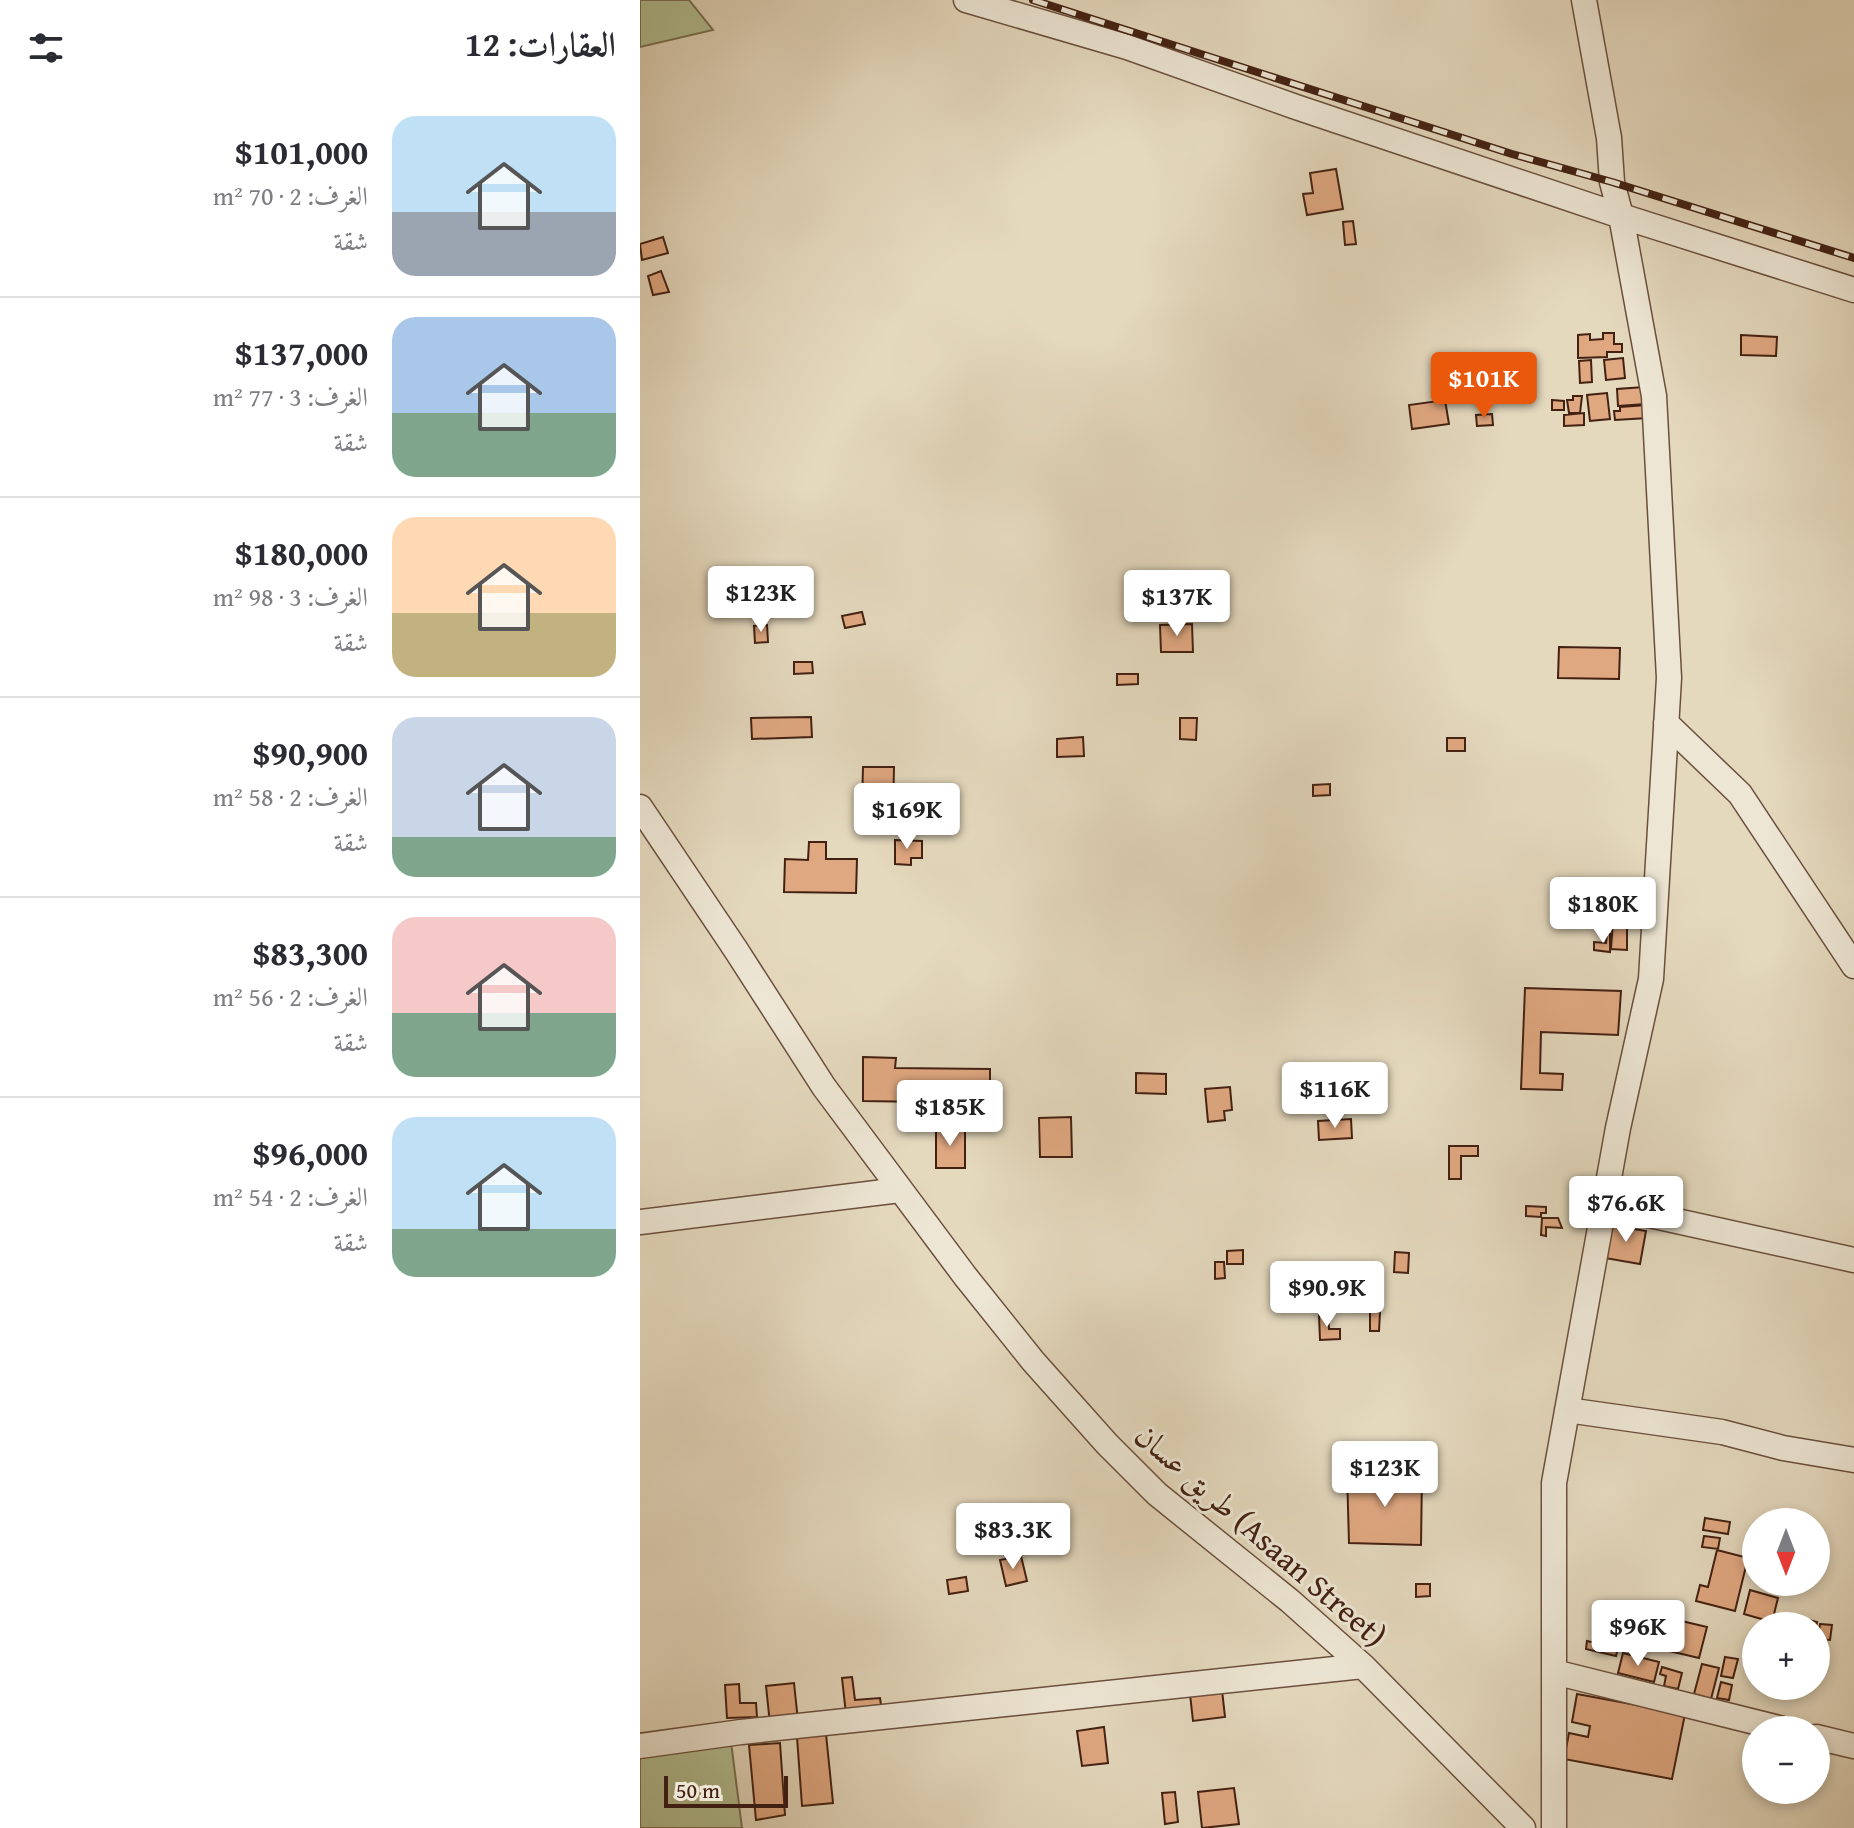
<!DOCTYPE html>
<html lang="ar">
<meta charset="utf-8">
<style>
body{margin:0;font-family:"Gentium Book Plus",Amiri,serif;background:#f7f7f7;color:#2b2b33;direction:rtl;height:100vh;display:flex;flex-direction:column;font-size:30px;white-space:nowrap}
*{box-sizing:border-box;margin:0}
p{font-size:26px;color:#7c7c81}
.icon{flex:none;width:44px;height:44px;fill:none;stroke:currentColor;stroke-width:2;stroke-linecap:round;stroke-linejoin:round}
.map{position:relative;flex:1;overflow:hidden;direction:ltr}
.panel{display:flex;flex-direction:column;background:#fff;width:640px}
.panel>*{flex:none}
.needle{width:52px;rotate:180deg}
.fabs{position:absolute;left:1102px;top:1508px;display:grid;gap:16px}
.fabs a{display:grid;place-items:center;width:88px;height:88px;border-radius:50%;background:#fff;box-shadow:0 4px 12px #0003;font-size:40px}
.scale{position:absolute;left:24px;bottom:20px;width:124px;box-sizing:border-box;padding-left:8px;border:4px solid #432112;border-top:0;font-size:22px;line-height:28px;white-space:nowrap;color:#432112;-webkit-text-stroke:6px #ede6d4;paint-order:stroke}
.price{position:absolute;translate:-50% -68px;padding:0 18px;border-radius:8px;background:#fff;color:#222;font-size:26px;line-height:52px;filter:drop-shadow(0 2px 4px #0008)}
.price::after{content:'';position:absolute;left:50%;top:48px;width:24px;height:18px;margin-left:-12px;background:inherit;clip-path:polygon(0 0,100% 0,50% 100%)}
.price.on{background:#ea580c;color:#fff}
ul{padding:0;list-style:none}
li{display:flex;align-items:center;gap:24px;height:200px;padding:0 24px}
li+li{border-top:2px solid #e1e1e2}
li span{display:grid;place-items:center;flex:none;width:224px;height:160px;border-radius:24px;color:#555}
li>.icon{margin-inline-start:auto}
span .icon{width:96px;height:96px;fill:#fffc;stroke-width:1}
li b{font-size:34px}
h2{display:flex;justify-content:space-between;align-items:center;height:96px;padding:0 24px;font-size:34px}
main{display:flex;flex:1;min-height:0}
.map>svg:first-child{display:block}
.green{fill:#b2bf93;stroke:#7a7052;stroke-width:2}
.building{fill:#e0a881;stroke:#432112;stroke-width:2}
.lines{fill:none;stroke-linecap:round;stroke-linejoin:round}
.minor-casing{stroke:#6b4f3d;stroke-width:27}
.minor{stroke:#ede6d4;stroke-width:24}
.rail-casing{stroke:#432112;stroke-width:8}
.rail{stroke:#ede6d4;stroke-width:5;stroke-dasharray:15;stroke-linecap:butt}
.labels{text-anchor:middle;dominant-baseline:central;stroke-width:6;stroke-linejoin:round;paint-order:stroke}
.street-label{font-size:32px;fill:#432112;stroke:#ede6d4}
</style>
<main>
<div class="map">
<svg width="1214" height="1828" viewBox="0 0 1214 1828">
<rect width="100%" height="100%" fill="#e4d8bd"/>
<filter id="stains"><feTurbulence type="fractalNoise" baseFrequency=".0025" numOctaves="4"/><feColorMatrix values="0 0 0 0 .2 0 0 0 0 .09 0 0 0 0 .02 0 0 0 .5 -.17"/></filter>
<radialGradient id="worn" r=".72"><stop offset=".6" stop-color="#630" stop-opacity="0"/><stop offset="1" stop-color="#630" stop-opacity=".3"/></radialGradient>
<path class="green" d="M0 0H49L73 30 0 47Z
M91 1742 102 1828H0V1755Z"/>
<path class="building" d="M696 169 703 209 667 215 663 194 673 193 670 173Z
M713 221 716 244 705 245 703 222Z
M23 237 28 253 2 260 0 244Z
M21 271 29 292 13 295 8 276Z
M963 333H974V344H982V352H967V357L938 358V335L950 334V340L963 339Z
M1101 335 1137 337 1136 356 1101 355Z
M983 358 985 378 966 380 964 360Z
M951 360 952 382 940 383 939 361Z
M1004 387 1006 404 978 406 977 389Z
M967 393 970 419 950 421 947 395Z
M933 396H942L940 413H929L927 400H933Z
M805 400 809 424 772 429 769 405Z
M912 400 924 401V410H912Z
M1007 405 1008 418 975 420 974 411H980V407Z
M944 413V425L924 426V415Z
M852 414 853 425 837 426 836 415Z
M549 572 550 603 520 604 519 573Z
M222 612 225 624 205 628 202 616Z
M552 624 553 652H521L520 625Z
M127 625 128 642 115 643 114 626Z
M919 647 980 648 979 679 918 678Z
M154 662H172L173 673 154 674Z
M477 674H498V684L477 685Z
M171 717 172 737 112 739 111 718Z
M540 718H557L556 740 540 739Z
M443 737 444 756 417 757V739Z
M807 738H825V751H807Z
M223 767H254L253 817H234V806H222Z
M690 784V795L673 796V785Z
M255 840 282 841V858H271V865L255 864Z
M169 842H186V859H217L216 893 144 892 145 859 168 860Z
M973 920H987V950L971 949Z
M967 934H970V952L954 950V942L966 943Z
M885 988 981 991 978 1035 901 1032 900 1073 923 1074 922 1090 881 1089Z
M223 1057 256 1058 255 1068 350 1069V1103L223 1101Z
M496 1073 526 1074V1094L496 1093Z
M590 1087 592 1110 584 1111 585 1120 568 1122 565 1089Z
M431 1117 432 1157H400L399 1118Z
M711 1119 712 1138 679 1140 678 1121Z
M296 1127H325V1168H296Z
M809 1146H838V1156H821V1179H809Z
M886 1206 906 1207V1213H901V1217L886 1216Z
M902 1218H918L922 1228 906 1227V1236L901 1235Z
M971 1225 1006 1231 1000 1264 965 1258Z
M603 1250V1264H587V1251Z
M755 1252 769 1253 768 1273 754 1272Z
M575 1262H584L585 1278 575 1279Z
M730 1312H740L739 1331H730Z
M679 1314H688L689 1329H700V1339L680 1340Z
M707 1473 782 1474 781 1545 709 1543Z
M1065 1518 1090 1522 1088 1534 1063 1530Z
M1064 1536 1080 1538 1078 1549 1062 1547Z
M1077 1550 1108 1558 1095 1611 1056 1601 1060 1585 1068 1587Z
M381 1556 387 1581 366 1586 360 1560Z
M326 1577 328 1591 309 1594 307 1580Z
M776 1584H790V1596L776 1597Z
M1110 1590 1138 1598 1132 1622 1104 1614Z
M1144 1614 1177 1622 1176 1627 1140 1626Z
M1033 1619 1067 1627 1059 1658 1025 1650Z
M1180 1624 1192 1625 1190 1640 1178 1639Z
M947 1641 978 1648 976 1656 946 1649Z
M1115 1642H1116V1675L1107 1673Z
M983 1653 1019 1662 1014 1682 978 1673Z
M1085 1657 1098 1659 1093 1678 1081 1676Z
M1062 1664 1079 1668 1071 1699 1054 1694Z
M1022 1667 1042 1673 1038 1689 1024 1686 1026 1676 1020 1674Z
M212 1677 215 1700 240 1698 242 1711 206 1714 202 1678Z
M1081 1682 1092 1685 1089 1700 1077 1698Z
M154 1683 158 1721 130 1724 126 1686Z
M99 1684 100 1703H116L117 1717 87 1718 85 1685Z
M582 1690 585 1717 553 1721 550 1694Z
M937 1694 1045 1714 1032 1779 924 1759 929 1733 948 1737 950 1726 932 1722Z
M464 1727 468 1763 442 1766 437 1731Z
M186 1734 193 1803 162 1806 157 1737Z
M140 1743 145 1815 116 1820 109 1745Z
M594 1788 599 1824 562 1828 558 1792Z
M535 1792 538 1822 525 1824 522 1793Z"/>
<g class="lines">
<g class="minor-casing">
<path id="minor" d="M326 0 487 47 656 107 981 216 1214 290
M1026 723 1100 794 1214 966
M0 807 96 950 184 1087 325 1276 393 1361 467 1444 517 1494 650 1601 723 1666 883 1828
M964 1205 1214 1260
M0 1222 260 1190
M927 1410 1082 1432 1143 1448 1214 1460
M914 1672 1147 1730
M1176 1737 1214 1746
M0 1746 101 1732 723 1666
M914 1828V1483L978 1128 1011 979 1029 678 1014 396 981 216 972 182 969 138 944 0"/>
</g>
<use href="#minor" class="minor"/>
<g class="rail-casing">
<path id="rail" d="M393 0 872 154 972 182 1214 258"/>
</g>
<use href="#rail" class="rail"/>
</g>
<g class="labels">
<g class="street-label">
<text transform="translate(621 1535) rotate(41)">طريق عسان (Asaan Street)</text>
</g>
</g>
<rect width="100%" height="100%" filter="url(#stains)"/>
<rect width="100%" height="100%" fill="url(#worn)"/>
</svg>
<div class="fabs">
<a><svg class="needle" viewBox="-14 -14 28 28"><path d="M0-13l5 13h-10z" fill="#e53935"/><path d="M0 13l5-13h-10z" fill="#7c7c81"/></svg></a>
<a>+</a>
<a>−</a>
</div>
<div class="scale">50 m</div>
<b class="price on" style="left:844px;top:420px">$101K</b>
<b class="price" style="left:121px;top:634px">$123K</b>
<b class="price" style="left:537px;top:638px">$137K</b>
<b class="price" style="left:267px;top:851px">$169K</b>
<b class="price" style="left:963px;top:945px">$180K</b>
<b class="price" style="left:695px;top:1130px">$116K</b>
<b class="price" style="left:310px;top:1148px">$185K</b>
<b class="price" style="left:986px;top:1244px">$76.6K</b>
<b class="price" style="left:687px;top:1329px">$90.9K</b>
<b class="price" style="left:745px;top:1509px">$123K</b>
<b class="price" style="left:373px;top:1571px">$83.3K</b>
<b class="price" style="left:998px;top:1668px">$96K</b>
</div>
<section class="panel">
<h2>العقارات: 12<svg class="icon" aria-label="filters" viewBox="0 0 24 24"><path d="M4 7h16M4 17h16"/><circle cx="9" cy="7" r="2"/><circle cx="15" cy="17" r="2"/></svg></h2>
<ul>
<li><span style="background:linear-gradient(#bfe0f5 60%,#9aa5b1 0)"><svg class="icon" aria-label="home" viewBox="0 0 24 24"><path d="M3 11l9-7 9 7M6 9v11h12V9"/></svg></span><div><b>$101,000</b><p>الغرف: 2 · 70 m²</p><p>شقة</p></div></li>
<li><span style="background:linear-gradient(#a9c7e8 60%,#7fa58c 0)"><svg class="icon" aria-label="home" viewBox="0 0 24 24"><path d="M3 11l9-7 9 7M6 9v11h12V9"/></svg></span><div><b>$137,000</b><p>الغرف: 3 · 77 m²</p><p>شقة</p></div></li>
<li><span style="background:linear-gradient(#ffd9b3 60%,#c2b280 0)"><svg class="icon" aria-label="home" viewBox="0 0 24 24"><path d="M3 11l9-7 9 7M6 9v11h12V9"/></svg></span><div><b>$180,000</b><p>الغرف: 3 · 98 m²</p><p>شقة</p></div></li>
<li><span style="background:linear-gradient(#c9d6e8 75%,#7fa58c 0)"><svg class="icon" aria-label="home" viewBox="0 0 24 24"><path d="M3 11l9-7 9 7M6 9v11h12V9"/></svg></span><div><b>$90,900</b><p>الغرف: 2 · 58 m²</p><p>شقة</p></div></li>
<li><span style="background:linear-gradient(#f6c9c9 60%,#7fa58c 0)"><svg class="icon" aria-label="home" viewBox="0 0 24 24"><path d="M3 11l9-7 9 7M6 9v11h12V9"/></svg></span><div><b>$83,300</b><p>الغرف: 2 · 56 m²</p><p>شقة</p></div></li>
<li><span style="background:linear-gradient(#bfe0f5 70%,#7fa58c 0)"><svg class="icon" aria-label="home" viewBox="0 0 24 24"><path d="M3 11l9-7 9 7M6 9v11h12V9"/></svg></span><div><b>$96,000</b><p>الغرف: 2 · 54 m²</p><p>شقة</p></div></li>
</ul>
</section>
</main>
